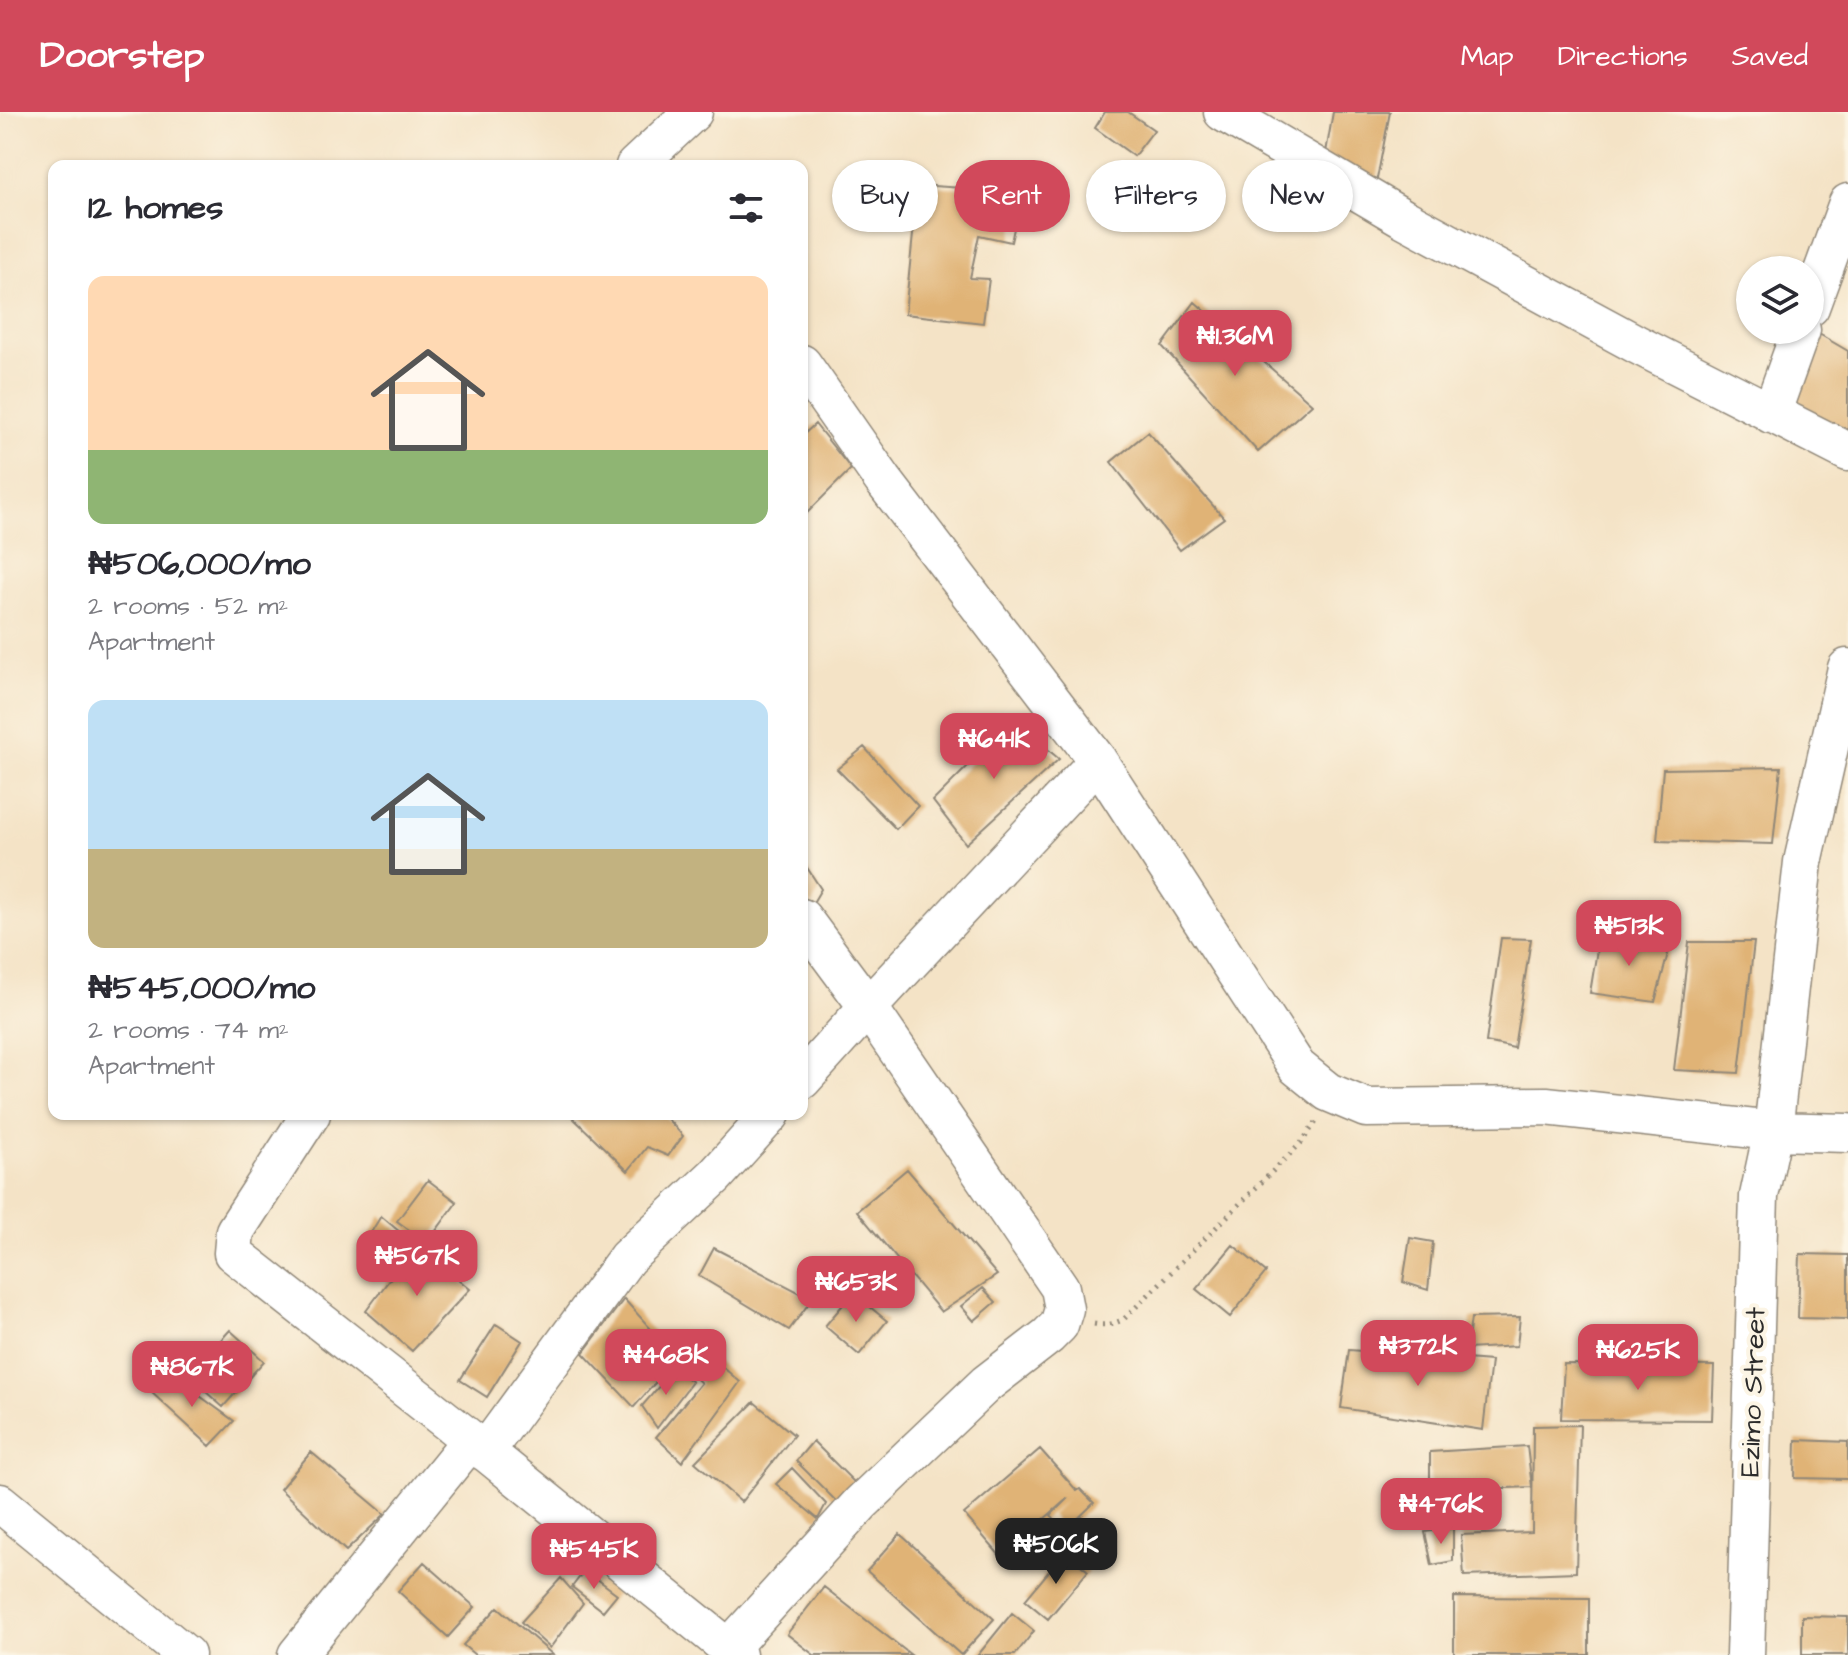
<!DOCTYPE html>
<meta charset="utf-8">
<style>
body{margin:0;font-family:"Architects Daughter",sans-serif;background:#f7f7f7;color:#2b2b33;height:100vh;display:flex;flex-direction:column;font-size:30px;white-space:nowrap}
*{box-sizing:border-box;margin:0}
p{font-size:26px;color:#7c7c81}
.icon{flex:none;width:44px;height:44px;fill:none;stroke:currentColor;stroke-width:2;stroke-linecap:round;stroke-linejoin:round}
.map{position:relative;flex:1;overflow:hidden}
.side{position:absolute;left:48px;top:48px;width:760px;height:960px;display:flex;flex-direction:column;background:#fff;border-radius:16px;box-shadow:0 2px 6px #0004}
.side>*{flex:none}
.hud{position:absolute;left:832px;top:48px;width:760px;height:72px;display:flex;gap:16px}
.controls{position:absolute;left:1736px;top:144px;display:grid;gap:16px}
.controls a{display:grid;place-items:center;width:88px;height:88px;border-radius:50%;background:#fff;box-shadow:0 2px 6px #0004;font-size:40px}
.price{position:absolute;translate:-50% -68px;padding:0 18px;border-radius:16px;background:#d1495b;color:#fff;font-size:26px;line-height:52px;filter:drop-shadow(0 2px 4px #0008)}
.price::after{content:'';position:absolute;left:50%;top:48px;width:24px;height:18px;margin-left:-12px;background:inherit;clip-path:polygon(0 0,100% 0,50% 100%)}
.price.active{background:#222;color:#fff}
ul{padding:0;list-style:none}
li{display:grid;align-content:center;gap:16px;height:424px;padding:0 40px}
li span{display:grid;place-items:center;height:248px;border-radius:16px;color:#555}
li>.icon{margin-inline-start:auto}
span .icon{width:144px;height:144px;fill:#fffc;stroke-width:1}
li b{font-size:34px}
h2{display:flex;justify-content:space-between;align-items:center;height:96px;padding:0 40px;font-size:34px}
.chip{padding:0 28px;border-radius:36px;background:#fff;box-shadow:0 2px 6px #0004;font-size:28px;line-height:72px}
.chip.active{background:#d1495b;color:#fff}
header{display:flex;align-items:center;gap:48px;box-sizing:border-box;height:112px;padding:0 40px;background:#d1495b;color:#fff}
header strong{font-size:38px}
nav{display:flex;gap:44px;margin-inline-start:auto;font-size:28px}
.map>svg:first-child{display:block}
.building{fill:#e0b376}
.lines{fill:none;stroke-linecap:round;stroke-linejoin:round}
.street-casing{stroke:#908778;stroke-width:41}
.path{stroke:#908778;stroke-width:5;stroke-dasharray:2 6;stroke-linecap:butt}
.street{stroke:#fff;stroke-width:38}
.labels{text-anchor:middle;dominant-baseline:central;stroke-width:8;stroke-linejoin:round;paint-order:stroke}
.street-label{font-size:28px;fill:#2b2b2b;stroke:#fcf5e5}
</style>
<header>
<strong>Doorstep</strong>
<nav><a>Map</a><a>Directions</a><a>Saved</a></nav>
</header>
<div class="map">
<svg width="1848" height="1543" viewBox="0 0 1848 1543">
<rect width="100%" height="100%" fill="#fcf5e5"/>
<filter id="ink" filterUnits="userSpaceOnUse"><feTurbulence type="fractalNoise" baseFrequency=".0125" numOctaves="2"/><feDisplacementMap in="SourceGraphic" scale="16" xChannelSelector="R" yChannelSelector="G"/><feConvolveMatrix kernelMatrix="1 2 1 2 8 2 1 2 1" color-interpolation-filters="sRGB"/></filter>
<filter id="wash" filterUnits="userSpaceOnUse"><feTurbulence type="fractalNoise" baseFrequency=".006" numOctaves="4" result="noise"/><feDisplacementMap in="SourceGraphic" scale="32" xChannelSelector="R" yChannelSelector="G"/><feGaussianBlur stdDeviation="1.8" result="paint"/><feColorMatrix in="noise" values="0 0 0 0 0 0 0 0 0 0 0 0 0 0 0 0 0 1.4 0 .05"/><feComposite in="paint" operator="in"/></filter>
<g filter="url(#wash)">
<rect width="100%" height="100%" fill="#f4e3c6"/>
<g id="blocks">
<path class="building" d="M1105 0H1128L1154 18 1134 44 1095 16Z
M1333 0H1390L1377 67 1324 52Z
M918 73 1022 80 1011 130 979 123 970 166 989 167 983 211 905 202Z
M1195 190 1312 292 1258 340 1162 234Z
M1819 222 1848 239V329L1781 298Z
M815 312 851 357 802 406V324Z
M1148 320 1224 406 1180 438 1111 350Z
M1014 608 1059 647 966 732 933 689Z
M864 635 918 694 896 717 837 657Z
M1781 655 1773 732 1657 729 1663 657Z
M802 748 821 777 811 794 802 782Z
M1501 826 1531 827 1514 936 1486 930Z
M1599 826 1671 830 1655 890 1590 881Z
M1689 830H1754L1739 961 1674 958Z
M569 1002H663L683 1024 668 1044 647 1035 628 1059Z
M907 1057 997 1163 941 1200 857 1099Z
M428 1068 457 1090 427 1131 397 1109Z
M381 1104 407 1126 391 1149 367 1127Z
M1410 1126 1433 1130 1428 1178 1403 1170Z
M416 1132 470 1177 412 1239 366 1199Z
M1233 1133 1266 1160 1230 1205 1196 1177Z
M714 1136 812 1187 789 1218 699 1164Z
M1800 1142 1848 1143V1207L1798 1206Z
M983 1176 996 1190 974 1209 961 1194Z
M853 1181 887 1209 859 1243 825 1214Z
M624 1187 677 1246 634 1295 583 1241Z
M1520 1205 1517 1234 1467 1237 1471 1206Z
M496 1212 522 1229 487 1285 460 1268Z
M230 1218 264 1249 223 1295 188 1264Z
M696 1232 740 1270 682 1350 656 1325 701 1271 681 1252Z
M1349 1238 1491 1249 1483 1318 1341 1296Z
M1564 1252 1714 1254 1712 1308 1561 1307Z
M674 1257 692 1270 657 1316 642 1294Z
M167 1260 234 1309 210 1334 151 1280Z
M754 1290 794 1323 741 1390 695 1350Z
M1580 1313 1576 1460 1464 1464 1461 1423 1532 1420 1533 1314Z
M1796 1328 1848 1330V1367L1795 1366Z
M813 1329 854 1370 838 1391 796 1349Z
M1527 1334 1532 1375 1430 1379V1340Z
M1040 1337 1077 1379 1080 1377 1094 1391 1065 1419 1051 1403 1068 1386 1001 1445 964 1402Z
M311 1340 385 1402 346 1439 280 1377Z
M792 1356 826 1392 818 1407 776 1372Z
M1453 1416V1449L1432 1453 1425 1420Z
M900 1422 994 1507 961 1543 867 1459Z
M1065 1440 1088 1459 1048 1507 1025 1488Z
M424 1450 475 1495 448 1525 398 1479Z
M585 1458 617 1482 603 1499 572 1475Z
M561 1466 583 1491 550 1536 521 1510Z
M824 1475 911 1543H814L787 1522Z
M1454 1485 1589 1486V1543H1454Z
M498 1495 553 1543H475L463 1533Z
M1012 1501 1034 1519 1015 1543H978Z
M1802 1504 1848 1505V1543H1802Z"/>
</g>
</g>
<g filter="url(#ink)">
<use href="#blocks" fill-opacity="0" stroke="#908778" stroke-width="2"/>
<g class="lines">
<g class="street-casing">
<path id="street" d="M1223 0 1403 106 1638 233 1848 340
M635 54 693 0
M1810 195 1848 91
M802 252 883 368 1098 649 1297 955 1328 980 1366 996 1546 994 1773 1019 1848 1021
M1771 302 1801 218
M802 968 868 895 1098 649
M311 1002 235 1119 233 1141 471 1328 737 1543
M485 1340 627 1146 715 1064 771 1002
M0 1391 186 1543
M729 1536 861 1391 986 1272 1048 1224 1059 1213 1064 1197 1060 1176 868 895 802 806
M297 1543 471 1328
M1745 1543 1759 1084 1773 1019 1803 750 1847 556"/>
</g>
<path class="path" d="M1094 1212C1106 1214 1114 1212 1124 1207L1301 1031 1316 1010"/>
<use href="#street" class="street"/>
</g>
</g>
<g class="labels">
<g class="street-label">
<text transform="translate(1753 1280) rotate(-88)">Ezimo Street</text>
</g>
</g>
</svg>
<div class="controls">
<a><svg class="icon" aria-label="layers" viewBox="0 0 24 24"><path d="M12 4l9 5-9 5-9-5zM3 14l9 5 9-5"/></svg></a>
</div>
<b class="price" style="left:1235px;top:266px">₦1.36M</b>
<b class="price" style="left:994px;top:669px">₦641K</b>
<b class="price" style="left:1629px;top:856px">₦513K</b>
<b class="price" style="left:417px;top:1186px">₦567K</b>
<b class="price" style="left:856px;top:1212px">₦653K</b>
<b class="price" style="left:1418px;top:1276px">₦372K</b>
<b class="price" style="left:1638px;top:1280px">₦625K</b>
<b class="price" style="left:666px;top:1285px">₦468K</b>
<b class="price" style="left:192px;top:1297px">₦867K</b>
<b class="price" style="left:1441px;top:1434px">₦476K</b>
<b class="price active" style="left:1056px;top:1474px">₦506K</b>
<b class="price" style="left:594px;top:1479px">₦545K</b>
<div class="hud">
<a class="chip">Buy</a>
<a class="chip active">Rent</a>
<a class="chip">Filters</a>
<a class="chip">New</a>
</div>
<section class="side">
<h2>12 homes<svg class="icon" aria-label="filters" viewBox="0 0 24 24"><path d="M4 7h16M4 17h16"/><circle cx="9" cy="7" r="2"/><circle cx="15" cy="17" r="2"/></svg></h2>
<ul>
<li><span style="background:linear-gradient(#ffd9b3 70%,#8fb573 0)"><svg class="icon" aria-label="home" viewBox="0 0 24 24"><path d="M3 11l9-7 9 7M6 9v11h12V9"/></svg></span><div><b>₦506,000/mo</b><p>2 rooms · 52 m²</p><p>Apartment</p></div></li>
<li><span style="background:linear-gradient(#bfe0f5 60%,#c2b280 0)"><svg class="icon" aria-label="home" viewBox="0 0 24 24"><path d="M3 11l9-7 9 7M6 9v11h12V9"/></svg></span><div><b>₦545,000/mo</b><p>2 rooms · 74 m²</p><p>Apartment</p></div></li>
</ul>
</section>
</div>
